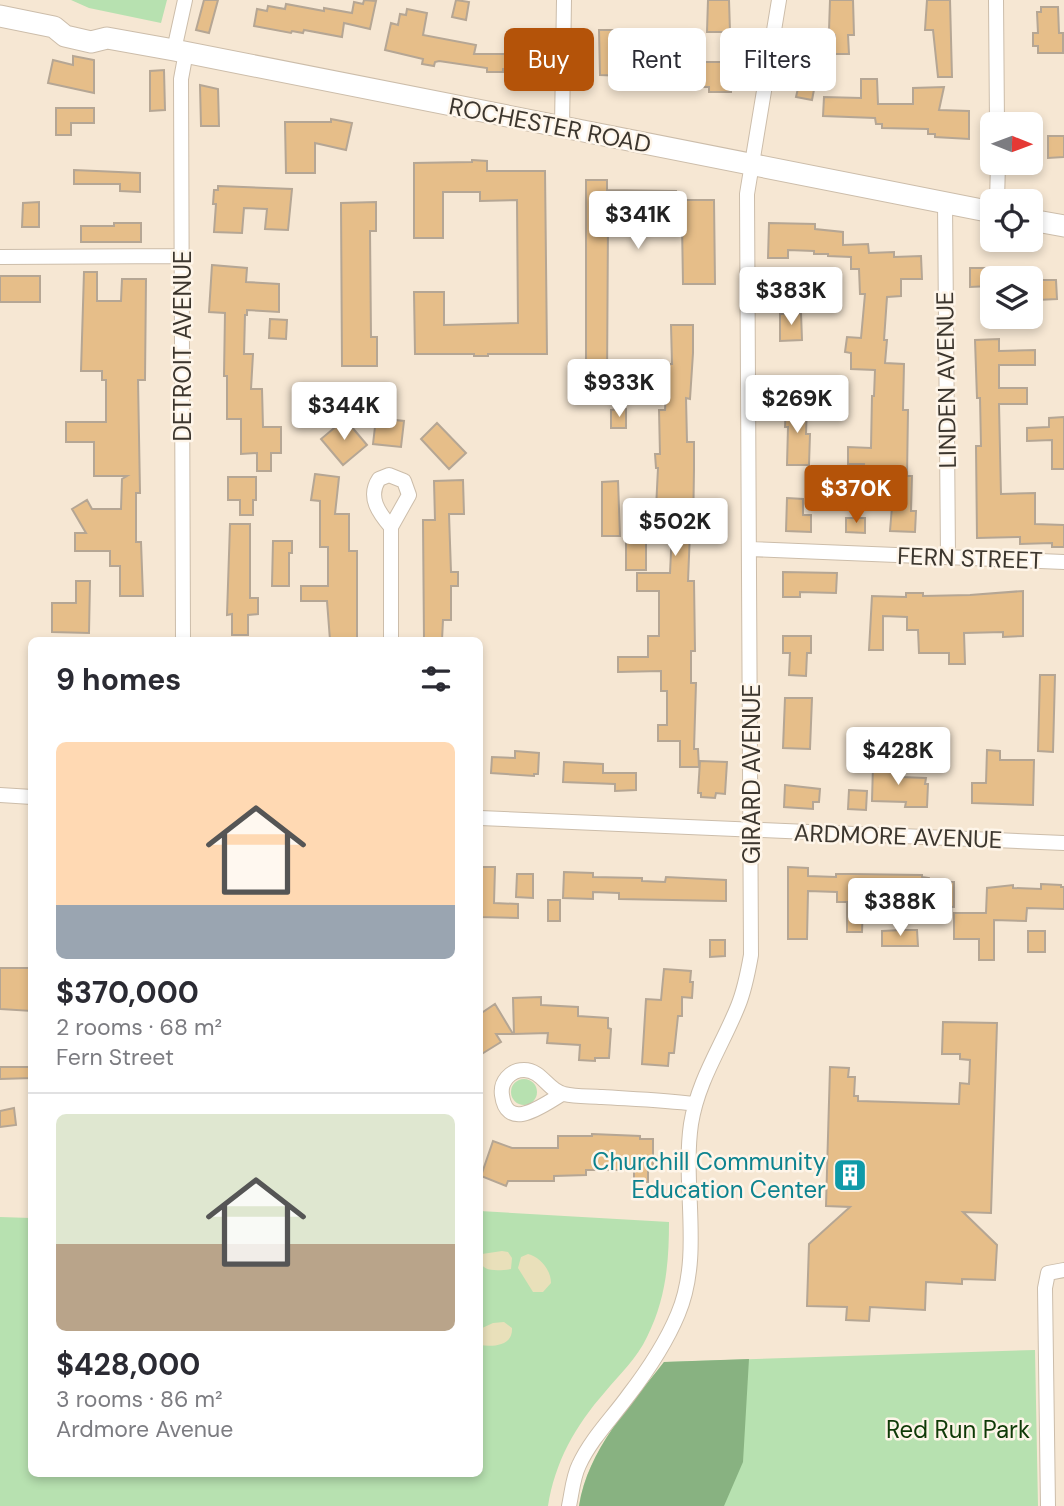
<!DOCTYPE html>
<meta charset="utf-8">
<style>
body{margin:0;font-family:"DM Sans",sans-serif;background:#f2f2f3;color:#2b2b33;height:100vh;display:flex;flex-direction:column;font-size:26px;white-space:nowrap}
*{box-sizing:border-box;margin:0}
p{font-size:23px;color:#7c7c81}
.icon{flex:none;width:38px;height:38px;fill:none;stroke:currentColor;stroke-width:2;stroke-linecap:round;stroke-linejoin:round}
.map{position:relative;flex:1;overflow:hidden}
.details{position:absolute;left:28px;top:637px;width:455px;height:840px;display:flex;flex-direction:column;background:#fff;border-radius:10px;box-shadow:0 4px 10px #0003}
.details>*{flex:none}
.top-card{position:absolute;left:504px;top:28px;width:455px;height:63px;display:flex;gap:14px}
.needle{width:46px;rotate:91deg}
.controls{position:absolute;left:980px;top:112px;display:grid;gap:14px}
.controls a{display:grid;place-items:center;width:63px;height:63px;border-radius:10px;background:#fff;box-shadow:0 4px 10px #0003;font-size:35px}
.price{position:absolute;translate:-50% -60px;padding:0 16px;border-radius:7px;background:#fff;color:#222;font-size:23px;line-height:46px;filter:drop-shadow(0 2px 4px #0008)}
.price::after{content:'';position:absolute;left:50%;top:42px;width:21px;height:16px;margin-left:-10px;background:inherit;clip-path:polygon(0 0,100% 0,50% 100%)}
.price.selected{background:#b45309;color:#fff}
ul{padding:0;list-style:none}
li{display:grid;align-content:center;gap:14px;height:371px;padding:0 28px}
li+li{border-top:2px solid #e1e1e2}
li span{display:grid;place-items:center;height:217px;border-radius:10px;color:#555}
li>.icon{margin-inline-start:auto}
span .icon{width:126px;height:126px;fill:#fffc;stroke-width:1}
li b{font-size:30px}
h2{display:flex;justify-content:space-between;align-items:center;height:84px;padding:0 28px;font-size:30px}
.tag{padding:0 24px;border-radius:10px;background:#fff;box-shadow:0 4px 10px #0003;font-size:24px;line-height:63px}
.tag.selected{background:#b45309;color:#fff}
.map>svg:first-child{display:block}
.green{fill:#b7e1b0}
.forest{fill:#88b281}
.sand{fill:#e9e0ba}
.building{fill:#e6be89;stroke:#b5a694;stroke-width:2}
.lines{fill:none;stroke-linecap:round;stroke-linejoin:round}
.minor-casing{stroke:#ccbdaa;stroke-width:16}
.secondary-casing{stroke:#ccbdaa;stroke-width:23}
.minor{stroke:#fff;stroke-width:14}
.secondary{stroke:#fff;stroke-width:21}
.labels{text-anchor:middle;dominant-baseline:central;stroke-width:5;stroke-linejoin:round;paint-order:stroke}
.street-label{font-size:24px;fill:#3c362e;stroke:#fef5e9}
.culture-label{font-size:24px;fill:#0d838f;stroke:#fef5e9;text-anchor:end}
.park-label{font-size:24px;fill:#0f3a07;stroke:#fef5e9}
</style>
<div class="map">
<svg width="1064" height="1506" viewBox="0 0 1064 1506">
<rect width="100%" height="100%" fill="#f6e7d3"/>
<path class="green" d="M71 0H167L161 23 89 8Z
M511 1092a13 13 0 1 1 26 0a13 13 0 1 1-26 0Z
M480 1211 669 1222C669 1262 666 1299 647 1337 637 1358 620 1374 605 1392 575 1426 555 1462 548 1506H0V1217L31 1218 32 1474H480Z
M1035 1350 1038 1506H579C588 1449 630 1406 664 1362Z"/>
<path class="forest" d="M749 1359 743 1462 724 1506H579C588 1449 630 1406 664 1362Z"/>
<path class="sand" d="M502 1251 508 1252 512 1258 511 1269C498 1271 475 1273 482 1254Z
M528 1254C540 1257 551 1270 551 1283L543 1292H533L518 1268 521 1257Z
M504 1322 512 1328C513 1346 493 1347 480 1345V1329L493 1323Z"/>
<path class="building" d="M204 0H218L209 33 196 30Z
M364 0 376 1 370 29 344 23 342 37 304 30 303 33 292 31 291 33 254 26 257 9 267 11 268 6 285 9 286 4 324 11V8L352 13 354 2 363 4Z
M456 0 469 2 466 20 452 17Z
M708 0H729L730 32H707Z
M830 0H853L854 35H848L849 54H835V35H830L829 31Z
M927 0H950L952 77H938L933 30H925Z
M1041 7H1058L1059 33H1063V53H1038V46H1033V33H1038L1037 12H1041Z
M407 9 427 13 423 35 476 45 474 54H507V32H529V54H533V69H503V72H487V68L439 61 435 62 434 66 422 64 423 59 385 50 391 23 398 25 400 14 406 15Z
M599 30H614L615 48H638V36H674V56H697V62H730L731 92H709V87H682V84H677V78L600 75Z
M73 56 94 60V93L48 83 53 60 73 65Z
M164 70 165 110 150 111V71Z
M802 71 817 74 812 100 796 97Z
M861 79H877L878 104H913V88L944 87 939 110 969 111V139L935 137V134H928V129L882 128V124H876L875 118 823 116 824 97 861 98Z
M200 85 218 89 219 126H201Z
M56 108H94V123H71V135H56Z
M331 119 352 123 346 150 315 143V173H286L285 122H331Z
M1048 136H1064V157L1048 158Z
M472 160 487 161V171H545L547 354H488V356H474V354H415L414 292H444V325L518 323 517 200 480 201V192H443V238H414V163L472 162Z
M74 170 140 173V192L120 191V184H74Z
M586 180H607V190L676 191V200H714L715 284H683L682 224 608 222 607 381H586Z
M218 186 292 189 288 230 265 229 267 209 244 208 242 233 214 232 216 204H213L214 190H218Z
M39 202V227H22L23 203Z
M376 202V231H370L371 337H377V366H342L341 203Z
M114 223H141V242H81V226H114Z
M769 223 815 224V229L843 232V245L868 244 869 253 894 252V257L921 256 922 279H901V296L887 297 884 340H887L885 363 904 364 903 410H908L907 476H912L911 511H916L915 532 890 531 894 482H863L864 464H848V447L871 448 872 396H874L875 370 851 369V353L845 352 847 337 861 338 865 294H860L859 269H851V257L828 256V254H814V251L788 250V258H768Z
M212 265 247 268 246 282 279 284V312L247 310V315H245L244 354H253L251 389H262L263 427H281V453H271V471H257V453L241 454V419H227V376H224L225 313 209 312Z
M970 268H990V286L970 287Z
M84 272H97V301H121L122 279H146L145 380H138L140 493H136V542H141L143 596H120V566H110V551H75V533H86L72 509 87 500 92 509H121L122 479 127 476H94V442H66V422H106V380H102V371H81Z
M0 276H40V302H0Z
M1037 280H1056L1057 299 1037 300Z
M801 313 802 340 780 341V314Z
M270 319 287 320 286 339 269 338Z
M671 325H693V353L690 399 686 398 687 442H694V469L693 532H690L688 581H694L695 651H691V683H696L694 749H698L699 767H680V741H658V725H667V691H661V671L618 672V657H648V636H659V591H637V573H670L672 531 655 530 658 468H656L655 454H660L659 410H665L668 364H672Z
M999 339V351L1035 350V365H999V388H1027V404H999L1001 494 1035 493V524L1064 525V547H1052V543L1020 544V537L977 538 976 446H981L980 398H977L975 340Z
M786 404 807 405 806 434H810L809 465H787L788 427H785Z
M619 409H626V428H611V410Z
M1064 417V469H1052V440L1027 441V428L1049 427V418Z
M376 418 404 421 401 447 373 444Z
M345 419 367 445 343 465 321 439Z
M437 423 466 453 449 469 421 439Z
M315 474 339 477 335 514H349V551H357V640H330L327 601H301V586H328V547H320V501L311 500Z
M228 477H256V500H253V515H240V500H228Z
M463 480 464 514H449L451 572H458V586H451V620H443L442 640H424L423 520H435L434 481Z
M618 481 620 536H602V482Z
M787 498 803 499V515H811V532L786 531Z
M846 518H865V533L846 532Z
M230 524H250V598H258V614L248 615V635H232V614L227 615Z
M273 541H292V553H289V586H272Z
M646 541V570H626V542Z
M783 572 837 573 836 593 800 592V597H783Z
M76 581H90L89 633 52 632V603H76Z
M1023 591V636L1003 637V632L964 633 965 664H949V653H919L918 630H907V617L883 616V650H869L872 596 906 597V593H923V596L970 595Z
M783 636H811V653H807L806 676 789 675 790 653H783Z
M1040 675H1055L1053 752 1038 751Z
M785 698H812L810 749 783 748Z
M917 737H933V752H917Z
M987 750 1000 751V760H1034L1033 805 972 803V783H986Z
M515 751 539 753 538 774H534V776L491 773 492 757 515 758Z
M700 761 727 762 725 794 716 793 715 798 701 797V793H698Z
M564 762 603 764V773H636V790L615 791V784L563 782Z
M873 765 901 766V777L926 778 925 784H928L927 807H905L906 802 872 801Z
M785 785 820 789 819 802H813V809L784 807Z
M849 790 867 791 866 810 848 809Z
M480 867H495L494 903 518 904V918L480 917Z
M788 867 808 868V876L836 877V874H851L922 875V877L929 878V882H954V907L909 905V895H884V903L863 902 862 932H847V902H837V892L808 891 807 939H788Z
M564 872 593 873V877L642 878V881L665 882 666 877 726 880V901L619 899V893L593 892V899L563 898Z
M517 874H533V898L516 897Z
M1041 884 1061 885V887H1064V909L1027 908 1026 921 994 920V960H979V939H954V913H986L987 888 1013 885V888L1041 889Z
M548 900H560V921H548Z
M901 930H917L918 946H882V931Z
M1028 931H1045V952H1028Z
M710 940H725V956L710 957Z
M0 968H32V1011L0 1009Z
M664 969 691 971 690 982H693L692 998 682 997V1016H678L674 1053H669L668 1066 642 1064 646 999 661 1000Z
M541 997V1005L578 1007V1016L608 1018V1028L611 1029 609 1058H595V1061L579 1060 580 1045 547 1043 548 1033 514 1034 513 998Z
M495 1004 513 1034H496L501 1042 480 1055V1014Z
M943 1022 997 1023 991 1213 963 1212 997 1245 995 1280 962 1279V1284L926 1282 925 1310 870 1307 869 1321 846 1320 847 1307 807 1306 809 1244 850 1207 826 1206 830 1067 849 1068 848 1077H855L854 1096H858V1101L959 1104 960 1083 969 1084 970 1060 960 1059V1054H942Z
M0 1067H32V1078L0 1079Z
M14 1108 16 1125 0 1127V1111Z
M592 1134 640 1136V1139H653V1168H648V1182H634V1170H586V1175L554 1176V1181H508L506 1186 481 1176 493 1141 512 1148H558V1136H592Z"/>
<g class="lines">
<g class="minor-casing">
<path id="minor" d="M996 0 997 124
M174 50 185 0
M562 127 564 0
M997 201 998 163
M945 203 948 557
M0 257 182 256
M391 527C379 513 367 497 379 479L389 475 404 481 409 495 391 527V640
M749 549 1064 562
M183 640 181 79 186 52
M0 795 32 797
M480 818 1064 843
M562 1094C546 1103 507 1134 502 1095 500 1082 510 1070 524 1070 542 1070 548 1091 564 1094 576 1097 590 1096 602 1097 633 1099 664 1100 695 1104
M569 1506C572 1492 573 1477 579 1465 591 1439 612 1418 628 1396 648 1370 666 1343 678 1314 703 1255 682 1186 691 1124 698 1080 722 1046 738 1006 745 989 748 972 751 955L747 194 779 0
M1048 1506 1045 1288 1048 1273 1064 1270"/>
</g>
<g class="secondary-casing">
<path id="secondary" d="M0 16 54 27 65 36 91 42 107 38 174 50 992 212
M1031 220 1064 226"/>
</g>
<use href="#minor" class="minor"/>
<use href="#secondary" class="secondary"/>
</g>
<defs>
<g id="building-square" transform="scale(1.75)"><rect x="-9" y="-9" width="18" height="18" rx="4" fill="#0f9aa8" stroke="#fef5e9"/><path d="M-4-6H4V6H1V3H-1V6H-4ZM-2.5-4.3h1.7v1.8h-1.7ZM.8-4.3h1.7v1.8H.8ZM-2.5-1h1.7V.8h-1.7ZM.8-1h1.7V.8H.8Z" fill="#fff"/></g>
</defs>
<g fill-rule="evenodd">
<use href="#building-square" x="850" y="1175"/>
</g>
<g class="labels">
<g class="street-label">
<text transform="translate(550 125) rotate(11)">ROCHESTER ROAD</text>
<text transform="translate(182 346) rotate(-90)">DETROIT AVENUE</text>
<text transform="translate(946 380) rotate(-91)">LINDEN AVENUE</text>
<text transform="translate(970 558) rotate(2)">FERN STREET</text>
<text transform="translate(751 774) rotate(-90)">GIRARD AVENUE</text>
<text transform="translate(898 836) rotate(2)">ARDMORE AVENUE</text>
</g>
<g class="culture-label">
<text x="826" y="1161">Churchill Community<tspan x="826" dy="28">Education Center</tspan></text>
</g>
<g class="park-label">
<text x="958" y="1429">Red Run Park</text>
</g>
</g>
</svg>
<div class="controls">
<a><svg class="needle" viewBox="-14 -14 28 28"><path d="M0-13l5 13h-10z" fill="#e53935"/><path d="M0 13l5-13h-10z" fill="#7c7c81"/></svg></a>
<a><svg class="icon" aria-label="locate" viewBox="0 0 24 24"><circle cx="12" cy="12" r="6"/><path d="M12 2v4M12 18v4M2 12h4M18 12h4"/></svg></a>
<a><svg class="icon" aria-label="layers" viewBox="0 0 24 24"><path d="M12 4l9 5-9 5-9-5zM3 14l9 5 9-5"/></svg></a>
</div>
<b class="price" style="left:638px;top:251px">$341K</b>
<b class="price" style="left:791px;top:327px">$383K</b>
<b class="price" style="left:619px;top:419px">$933K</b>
<b class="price" style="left:797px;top:435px">$269K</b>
<b class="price" style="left:344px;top:442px">$344K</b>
<b class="price selected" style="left:856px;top:525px">$370K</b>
<b class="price" style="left:675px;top:558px">$502K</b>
<b class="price" style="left:898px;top:787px">$428K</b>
<b class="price" style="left:900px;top:938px">$388K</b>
<div class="top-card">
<a class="tag selected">Buy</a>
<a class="tag">Rent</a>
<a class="tag">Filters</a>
</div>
<section class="details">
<h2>9 homes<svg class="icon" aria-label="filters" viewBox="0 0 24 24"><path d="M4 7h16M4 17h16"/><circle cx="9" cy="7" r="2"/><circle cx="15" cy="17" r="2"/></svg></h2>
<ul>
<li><span style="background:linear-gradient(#ffd9b3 75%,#9aa5b1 0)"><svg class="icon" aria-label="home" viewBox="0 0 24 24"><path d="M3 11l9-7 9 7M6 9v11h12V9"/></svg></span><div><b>$370,000</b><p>2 rooms · 68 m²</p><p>Fern Street</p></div></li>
<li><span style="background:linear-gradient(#dfe7d0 60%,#b9a48a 0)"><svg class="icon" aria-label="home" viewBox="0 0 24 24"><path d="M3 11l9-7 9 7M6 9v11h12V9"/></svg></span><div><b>$428,000</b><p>3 rooms · 86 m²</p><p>Ardmore Avenue</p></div></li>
</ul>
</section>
</div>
